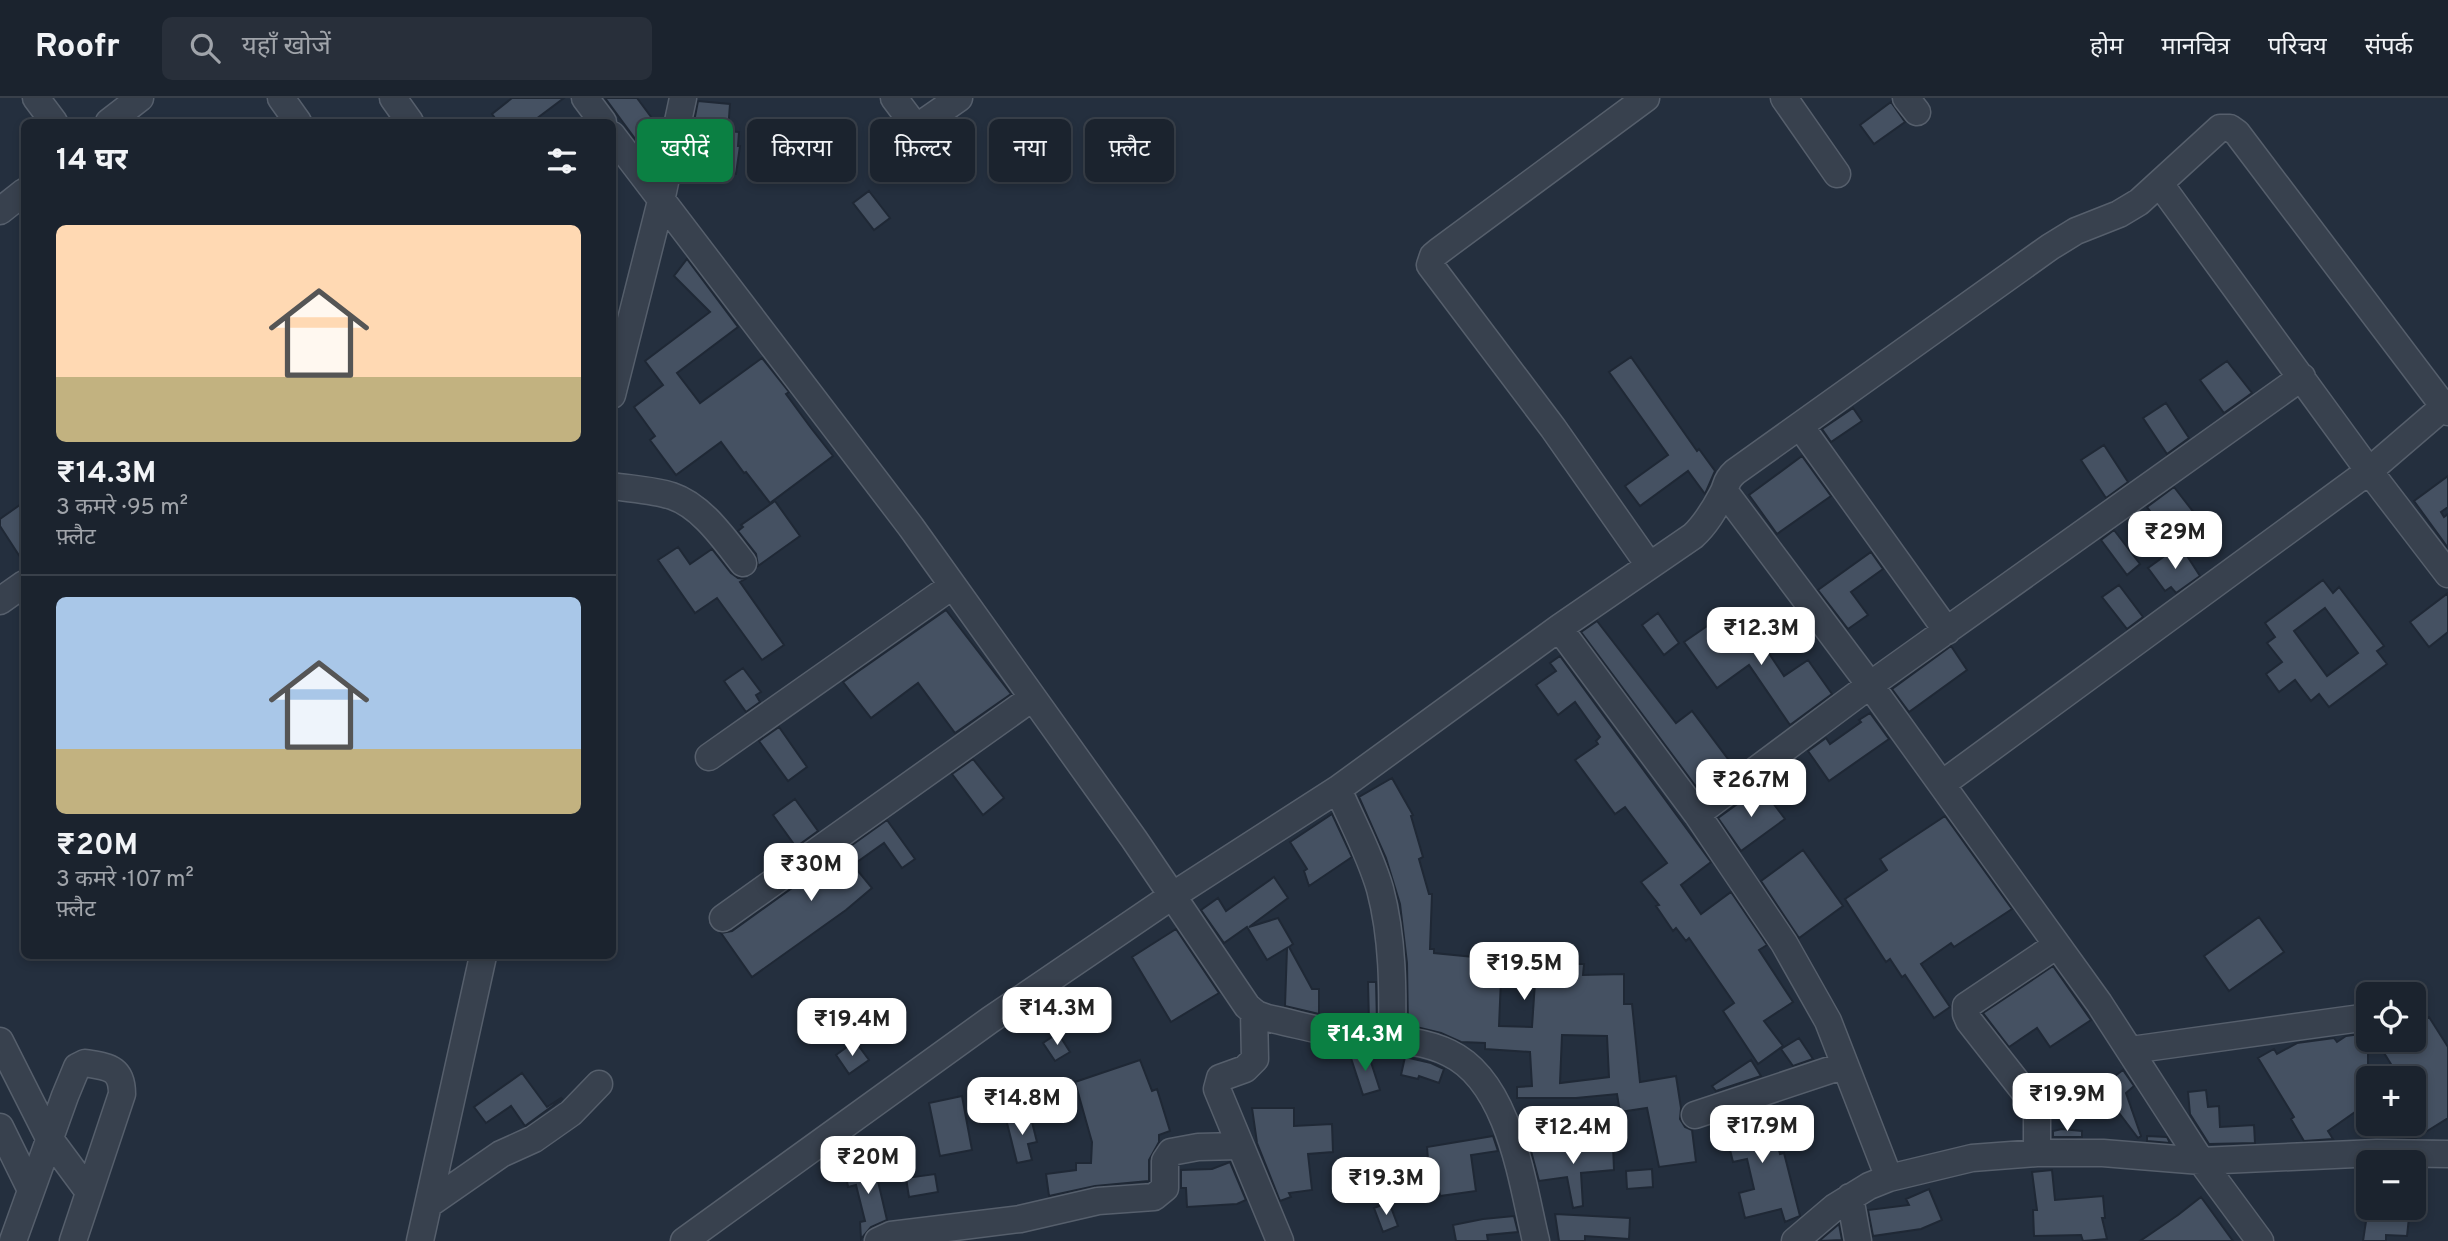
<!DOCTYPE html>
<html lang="hi">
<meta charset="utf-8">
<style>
body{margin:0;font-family:Overpass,"Noto Sans Devanagari",sans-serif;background:#282f3a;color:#f1f3f6;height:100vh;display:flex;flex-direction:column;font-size:26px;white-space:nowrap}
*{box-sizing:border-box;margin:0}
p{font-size:23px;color:#a0a4aa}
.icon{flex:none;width:38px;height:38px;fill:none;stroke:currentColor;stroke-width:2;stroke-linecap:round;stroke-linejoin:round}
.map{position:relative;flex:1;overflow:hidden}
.panel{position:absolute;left:21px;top:21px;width:595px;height:840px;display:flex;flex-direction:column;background:#1b232e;border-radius:10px;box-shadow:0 4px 10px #0003,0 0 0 2px #39404a}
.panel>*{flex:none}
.guide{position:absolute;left:637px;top:21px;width:665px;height:63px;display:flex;gap:14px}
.buttons{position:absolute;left:2356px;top:884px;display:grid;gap:14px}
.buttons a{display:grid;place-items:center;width:70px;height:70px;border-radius:10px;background:#1b232e;box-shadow:0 4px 10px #0003,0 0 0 2px #39404a;font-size:35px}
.price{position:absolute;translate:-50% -60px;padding:0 16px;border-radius:14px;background:#fff;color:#222;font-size:23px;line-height:46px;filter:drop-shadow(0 2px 4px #0008)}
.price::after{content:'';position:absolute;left:50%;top:42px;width:21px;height:16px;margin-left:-10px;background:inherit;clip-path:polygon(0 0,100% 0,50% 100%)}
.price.on{background:#0b8043;color:#fff}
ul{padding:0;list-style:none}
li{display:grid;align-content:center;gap:14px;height:371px;padding:0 35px}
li+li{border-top:2px solid #39404a}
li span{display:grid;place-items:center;height:217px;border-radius:10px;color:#555}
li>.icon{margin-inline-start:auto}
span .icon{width:126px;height:126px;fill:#fffc;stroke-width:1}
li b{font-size:30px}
h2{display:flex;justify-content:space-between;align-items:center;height:84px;padding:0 35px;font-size:30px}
.pill{padding:0 24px;border-radius:10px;background:#1b232e;box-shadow:0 4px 10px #0003,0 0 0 2px #39404a;font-size:24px;line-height:63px}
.pill.on{background:#0b8043;color:#fff}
header{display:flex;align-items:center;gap:42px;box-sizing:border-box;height:98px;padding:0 35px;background:#1b232e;border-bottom:2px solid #39404a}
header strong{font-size:33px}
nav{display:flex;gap:38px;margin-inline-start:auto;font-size:24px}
.search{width:490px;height:63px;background:#282f3a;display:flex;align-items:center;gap:18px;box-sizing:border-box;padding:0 24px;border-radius:10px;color:#a0a4aa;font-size:26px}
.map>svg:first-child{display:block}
.building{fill:#455162;stroke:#1f2835;stroke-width:2;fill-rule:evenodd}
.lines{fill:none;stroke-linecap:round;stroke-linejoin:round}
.minor-casing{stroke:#565f6c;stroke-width:29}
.minor{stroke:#38414e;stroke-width:26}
</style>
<header>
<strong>Roofr</strong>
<div class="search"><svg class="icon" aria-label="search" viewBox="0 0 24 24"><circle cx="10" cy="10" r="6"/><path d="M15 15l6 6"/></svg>यहाँ खोजें</div>
<nav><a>होम</a><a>मानचित्र</a><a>परिचय</a><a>संपर्क</a></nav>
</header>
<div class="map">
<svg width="2448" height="1143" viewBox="0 0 2448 1143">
<rect width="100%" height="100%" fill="#242f3e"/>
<path class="building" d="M512 0H564L532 24H498L492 16Z
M605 0H637L657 27 636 42Z
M698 3 730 6 728 33 739 34 738 48H740L736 76 702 72 708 31 693 29Z
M1891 4 1905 24 1874 46 1860 27Z
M869 93 890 120 874 132 853 105Z
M687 161 738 229 677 275 700 305 762 260 789 294 786 296 811 330 833 358 770 405 746 374 744 375 721 344 676 377 650 342 655 338 634 309 663 287 645 263 710 214 674 178Z
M1631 259 1697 353 1699 351 1715 373 1705 396 1688 373 1640 408 1625 388 1668 357 1609 274Z
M2227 263 2252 295 2224 315 2200 282Z
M2166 305 2189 340 2167 356 2143 320Z
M1853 310 1862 323 1831 344 1822 331Z
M2104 347 2128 384 2106 400 2081 362Z
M1802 358 1831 398 1777 436 1749 397Z
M2448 378V409L2441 414 2444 419 2448 416V450L2414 403Z
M2174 389 2202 425 2174 446 2147 409Z
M775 403 800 438 758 468 756 456 738 433 743 429 741 427Z
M24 404V465L0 428V421Z
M2114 432 2140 466 2127 477 2101 442Z
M2180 447 2200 478 2176 495 2171 489 2165 493 2148 470Z
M678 449 690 466 712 451 731 475 738 480 745 481 740 484 784 547 762 562 717 500 695 515 658 462Z
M1871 454 1883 471 1851 494 1868 517 1848 531 1818 492Z
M2323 482 2333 495 2339 489 2384 548 2377 553 2387 566 2329 609 2319 596 2311 603 2295 582 2279 594 2266 576 2282 564 2267 545 2275 539 2265 525ZM2325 510 2358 555 2327 578 2294 533Z
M2119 487 2143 519 2127 531 2102 499Z
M2448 495V534L2429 549 2410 524Z
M946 512 1011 596 955 635 918 585 871 620 843 584Z
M1796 514 1805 526 1768 554 1784 578 1808 562 1832 596 1790 627 1749 567 1717 590 1684 544 1716 522 1742 554Z
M1658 515 1679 545 1664 557 1642 527Z
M1597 523 1676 625 1692 613 1734 669 1700 694 1581 534Z
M1951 548 1967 572 1909 614 1892 591Z
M1560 558 1711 764 1681 787 1701 816 1731 794 1767 847 1759 852 1793 904 1764 923 1783 948 1758 966 1723 913 1734 905 1689 840 1686 843 1676 830 1673 833 1656 808 1659 807 1641 784 1667 765 1625 709 1615 716 1575 662 1598 646 1596 643 1600 639 1575 604 1558 617 1536 587 1556 573 1550 565Z
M743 570 761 594 756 597 760 604 746 614 724 583Z
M1870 615 1889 641 1829 683 1808 653 1826 640 1830 646 1861 624 1859 622Z
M779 629 807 669 788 683 759 643Z
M973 661 1004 700 983 717 952 676Z
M1392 680 1413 717 1411 718 1423 759 1419 761 1429 796H1432L1430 851H1434V855L1514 863 1516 855 1570 866H1584L1583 877 1624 876V906H1632L1640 984 1676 978 1681 1010 1680 1021 1685 1029 1692 1032 1696 1064 1659 1069 1647 1010 1620 1014 1617 996 1576 1000H1517V989L1532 988 1530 954 1485 951V945L1461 944 1441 935 1408 927 1407 865 1400 806 1386 760 1359 699ZM1506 877 1535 884 1532 929 1499 928 1501 881H1505ZM1562 937 1607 938 1609 979 1560 985Z
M1761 689 1785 721 1741 753 1718 720Z
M795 701 818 733 796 749 773 717Z
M1332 716 1352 759 1309 788 1304 773 1307 771 1290 744Z
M1945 718 2012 811 1954 849 1951 845 1921 866 1950 909 1934 920 1905 877 1902 879 1890 861 1886 864 1845 801 1887 772 1880 761Z
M887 722 915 761 902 770 884 745 853 767 872 790 846 812 752 879 721 835 732 833Z
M1803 752 1843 808 1799 840 1761 783Z
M1274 779 1288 800 1249 829 1278 820 1293 846 1289 849 1312 891H1319V916L1285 908 1287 850 1267 862 1247 829 1224 845 1201 812 1218 800 1226 813Z
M2259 819 2284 854 2229 893 2204 858Z
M1176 831 1219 895 1171 924 1132 859Z
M2053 868 2091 922 2050 949 2037 930 2009 949 1983 915Z
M1368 884H1376L1377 924H1369Z
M2429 919 2448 949V1020L2416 1040 2375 1039 2358 1012 2328 1033 2333 1041 2304 1043 2291 1021 2294 1019 2258 960 2274 951 2277 956 2297 945 2334 940 2337 944 2346 938 2368 935V1026H2413V970L2399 979 2376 942H2413V929Z
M1058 935 1070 954 1055 963 1043 945Z
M1799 940 1813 961 1793 968 1781 951Z
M855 943 869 962 849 976 836 957Z
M1349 954 1368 955 1380 992 1363 997Z
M1405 959 1431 965 1444 971 1439 985 1419 978 1418 981 1401 977Z
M1140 962 1152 993 1157 991 1170 1033 1159 1037V1044L1149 1062V1083L1095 1088 1049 1098 1046 1076 1076 1072V1065H1091L1092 1044 1075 984Z
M1751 962 1761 978 1716 993 1712 988Z
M2123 972 2134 988 2126 995 2141 1038 2138 1040 2107 999 2103 987Z
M522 975 547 1009 561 1000 562 1001 525 1028 511 1008 486 1025 474 1009Z
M2206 992 2208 1009 2219 1008 2220 1029 2254 1027 2255 1045 2209 1046 2190 1016 2188 994Z
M962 998 972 1052 940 1058 929 1005Z
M1769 1009 1780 1056 1784 1055 1800 1118 1785 1124 1781 1111 1745 1120 1739 1095 1754 1091 1747 1061 1733 1064 1723 1024Z
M1252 1010H1294V1028L1332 1026 1333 1054 1308 1056 1312 1092 1289 1095 1291 1099 1280 1103 1257 1045Z
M1030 1016 1037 1044 1028 1046 1032 1062 1017 1065 1006 1021Z
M2062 1031 2082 1033V1039H2053V1033Z
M1493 1038 1498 1053 1471 1057 1476 1093 1440 1098 1438 1084 1396 1100 1387 1076 1428 1061 1427 1049Z
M2147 1038 2167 1039 2170 1045 2147 1043Z
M1613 1047 1614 1072 1581 1075 1583 1108 1573 1110 1567 1079 1539 1083 1531 1053Z
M1230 1064 1246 1102 1237 1106 1187 1109 1186 1090H1181V1072L1212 1071Z
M874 1066 887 1122 871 1129 861 1141 860 1124 865 1123 856 1087 848 1089 845 1072Z
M1652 1071 1653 1089 1627 1091 1626 1073Z
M2052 1072 2055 1102 2103 1098 2105 1120H2102L2107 1141 2083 1143 2081 1137 2034 1138 2033 1112H2037L2032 1074Z
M935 1076 938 1094 909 1099 906 1080Z
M1929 1091 1942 1122 1921 1131 1873 1138 1868 1112 1909 1107 1906 1101Z
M2201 1099 2233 1143H2140L2178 1117Z
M1389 1104 1398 1128 1383 1134 1374 1110Z
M2368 1110H2410L2407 1138 2386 1137V1143H2363Z
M1555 1116 1630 1120 1629 1141 1585 1138V1143H1559Z
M1514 1118 1518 1134 1487 1137 1488 1143H1456L1453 1127 1483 1121Z
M1839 1126 1842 1142 1819 1143Z"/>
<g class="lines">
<g class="minor-casing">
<path id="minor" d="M36 0 54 24
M281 0 298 24
M393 0 410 24
M585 0 603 24
M894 0 945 68
M1646 0 1439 153 1433 158 1430 167 1553 330 1649 467
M1784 0 1837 76
M1906 0 1917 14
M109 24 140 0
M916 30 959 0
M612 37 911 429 1134 741 1247 908 1256 916 1267 920C1292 925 1319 933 1345 937 1379 942 1417 939 1449 955 1510 984 1522 1085 1536 1143
M2160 86 2369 373 2448 476
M0 113 24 94
M612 297 661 103 683 0
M1800 328 1947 533
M612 388C632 391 654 392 672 398 702 408 724 441 743 465
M1725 394 1870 587 2099 905 2201 1063 2260 1143
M0 503 24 486
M1559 530 1697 716 1784 845 1828 923 1889 1080
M709 659 952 488
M1942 686 2369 373 2448 305
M1338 691C1352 724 1370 756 1380 791 1393 840 1393 892 1392 942
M1697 716 1870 587 2302 279
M723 820 1032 600
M1254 914 1255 961 1245 971 1220 980 1217 991 1280 1143
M0 943 49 1040 89 1094
M2131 952 2368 919
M1695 1017 1845 967
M0 1029 31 1092
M2037 1055V1018L2031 1002 1969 923 1966 916V908L2057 847
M1850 1099 1858 1143
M429 1106 501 1056 534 1041 571 1015 599 986
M13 1143 65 998 77 969 85 965C108 969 122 969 122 996L73 1143
M420 1143 483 858
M684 1143 990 922 1172 798 1338 691 1559 530 1693 438C1706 426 1714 412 1722 397 1728 387 1724 384 1735 374L2050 149 2076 133 2119 116 2139 104 2220 30H2230L2237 35 2448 314
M878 1143 891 1137 1020 1121 1098 1103 1154 1099 1165 1090V1063L1171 1054 1198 1049 1240 1048
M1795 1143 1835 1109 1869 1088 1889 1080 1972 1060 2037 1055H2103L2201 1063 2377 1055 2448 1056"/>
</g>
<use href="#minor" class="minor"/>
</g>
</svg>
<div class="buttons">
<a><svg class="icon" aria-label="locate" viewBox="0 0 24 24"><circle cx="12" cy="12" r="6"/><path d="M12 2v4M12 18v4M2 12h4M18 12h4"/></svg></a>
<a>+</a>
<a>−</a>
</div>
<b class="price" style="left:2175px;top:473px">₹29M</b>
<b class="price" style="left:1761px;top:569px">₹12.3M</b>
<b class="price" style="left:1751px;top:721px">₹26.7M</b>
<b class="price" style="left:811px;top:805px">₹30M</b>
<b class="price" style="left:1524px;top:904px">₹19.5M</b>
<b class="price" style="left:1057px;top:949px">₹14.3M</b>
<b class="price" style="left:852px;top:960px">₹19.4M</b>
<b class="price on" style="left:1365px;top:975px">₹14.3M</b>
<b class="price" style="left:2067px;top:1035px">₹19.9M</b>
<b class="price" style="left:1022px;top:1039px">₹14.8M</b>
<b class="price" style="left:1762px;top:1067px">₹17.9M</b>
<b class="price" style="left:1573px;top:1068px">₹12.4M</b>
<b class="price" style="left:868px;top:1098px">₹20M</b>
<b class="price" style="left:1386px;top:1119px">₹19.3M</b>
<div class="guide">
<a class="pill on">खरीदें</a>
<a class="pill">किराया</a>
<a class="pill">फ़िल्टर</a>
<a class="pill">नया</a>
<a class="pill">फ़्लैट</a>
</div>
<section class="panel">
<h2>14 घर<svg class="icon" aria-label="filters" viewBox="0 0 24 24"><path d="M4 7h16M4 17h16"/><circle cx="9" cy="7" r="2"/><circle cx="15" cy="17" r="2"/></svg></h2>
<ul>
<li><span style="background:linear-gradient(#ffd9b3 70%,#c2b280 0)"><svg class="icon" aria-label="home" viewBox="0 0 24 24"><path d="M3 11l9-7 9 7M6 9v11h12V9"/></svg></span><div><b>₹14.3M</b><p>3 कमरे · 95 m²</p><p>फ़्लैट</p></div></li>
<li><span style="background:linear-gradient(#a9c7e8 70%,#c2b280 0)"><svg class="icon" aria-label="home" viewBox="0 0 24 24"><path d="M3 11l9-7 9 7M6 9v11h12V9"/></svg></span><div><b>₹20M</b><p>3 कमरे · 107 m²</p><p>फ़्लैट</p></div></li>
</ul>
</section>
</div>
